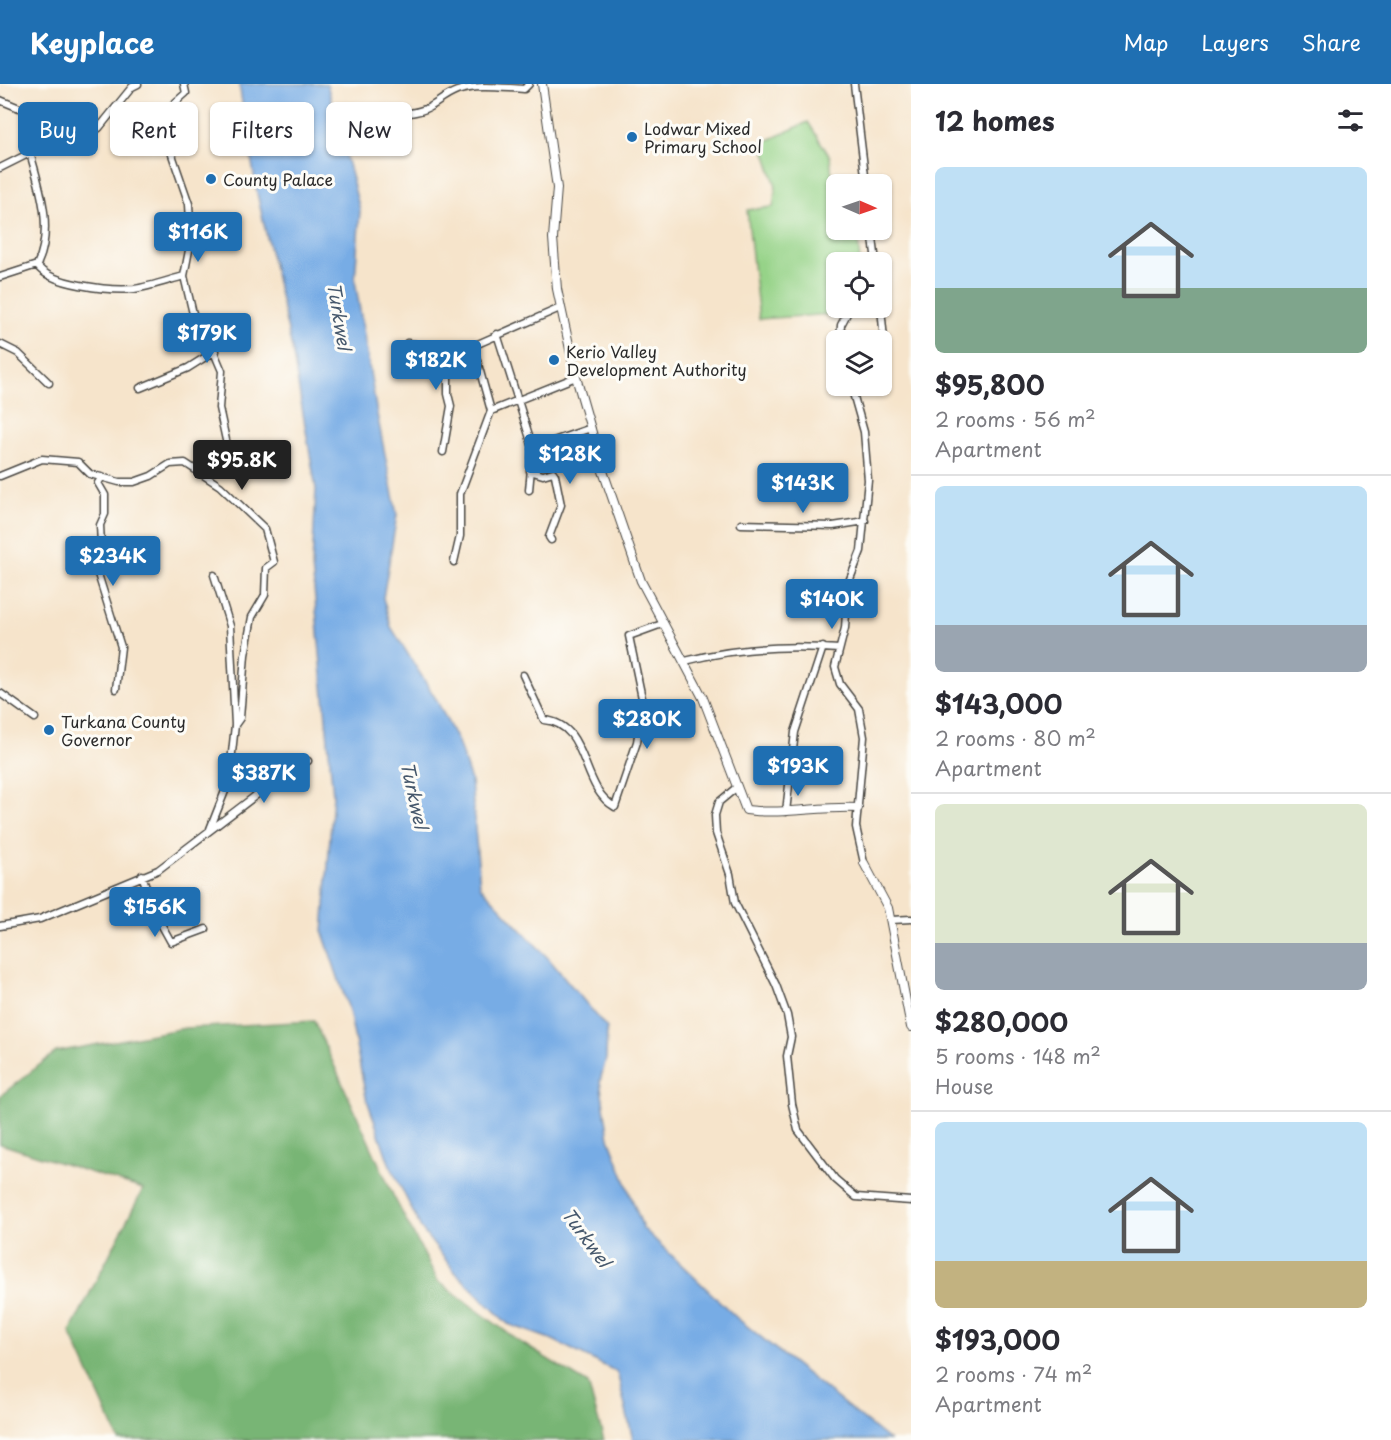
<!DOCTYPE html>
<meta charset="utf-8">
<style>
body{margin:0;font-family:"Playpen Sans",sans-serif;background:#f7f7f7;color:#2b2b33;height:100vh;display:flex;flex-direction:column;font-size:22px;white-space:nowrap}
*{box-sizing:border-box;margin:0}
p{font-size:20px;color:#7c7c81}
.icon{flex:none;width:33px;height:33px;fill:none;stroke:currentColor;stroke-width:2;stroke-linecap:round;stroke-linejoin:round}
.map{position:relative;flex:1;overflow:hidden}
.panel{display:flex;flex-direction:column;background:#fff;width:480px}
.panel>*{flex:none}
.banner{position:absolute;left:18px;top:18px;width:570px;height:54px;display:flex;gap:12px}
.needle{width:39px;rotate:92deg}
.fabs{position:absolute;left:826px;top:90px;display:grid;gap:12px}
.fabs a{display:grid;place-items:center;width:66px;height:66px;border-radius:9px;background:#fff;box-shadow:0 2px 4px #0004;font-size:30px}
.price{position:absolute;translate:-50% -51px;padding:0 14px;border-radius:6px;background:#1f6fb2;color:#fff;font-size:20px;line-height:39px;filter:drop-shadow(0 2px 3px #0008)}
.price::after{content:'';position:absolute;left:50%;top:36px;width:18px;height:14px;margin-left:-9px;background:inherit;clip-path:polygon(0 0,100% 0,50% 100%)}
.price.current{background:#222;color:#fff}
ul{padding:0;list-style:none}
li{display:grid;align-content:center;gap:12px;height:318px;padding:0 24px}
li+li{border-top:2px solid #e1e1e2}
li span{display:grid;place-items:center;height:186px;border-radius:9px;color:#555}
li>.icon{margin-inline-start:auto}
span .icon{width:108px;height:108px;fill:#fffc;stroke-width:1}
li b{font-size:26px}
h2{display:flex;justify-content:space-between;align-items:center;height:72px;padding:0 24px;font-size:26px}
.pill{padding:0 21px;border-radius:9px;background:#fff;box-shadow:0 2px 4px #0004;font-size:21px;line-height:54px}
.pill.current{background:#1f6fb2;color:#fff}
header{display:flex;align-items:center;gap:36px;box-sizing:border-box;height:84px;padding:0 30px;background:#1f6fb2;color:#fff}
header strong{font-size:28px}
nav{display:flex;gap:33px;margin-inline-start:auto;font-size:21px}
main{display:flex;flex:1;min-height:0}
.map>svg:first-child{display:block}
.green{fill:#96d388;stroke:#607f5a;stroke-width:1.5}
.forest{fill:#78b574;stroke:#527050;stroke-width:1.5}
.water{fill:#77ace5;stroke:#516c88;stroke-width:1.5}
.lines{fill:none;stroke-linecap:round;stroke-linejoin:round}
.minor-casing{stroke:#494743;stroke-width:9}
.tertiary-casing{stroke:#494743;stroke-width:10}
.minor{stroke:#fff;stroke-width:6}
.tertiary{stroke:#fff;stroke-width:8}
.poi-dot{fill:#1f6fb2;stroke:#fdfcf7;stroke-width:2}
.labels{text-anchor:middle;dominant-baseline:central;stroke-width:6;stroke-linejoin:round;paint-order:stroke}
.poi-label{font-size:16px;fill:#2b2b2b;stroke:#fdfcf7;text-anchor:start}
.water-label{font-size:18px;font-style:italic;fill:#46586c;stroke:#fdfcf7}
</style>
<header>
<strong>Keyplace</strong>
<nav><a>Map</a><a>Layers</a><a>Share</a></nav>
</header>
<main>
<div class="map">
<svg width="911" height="1356" viewBox="0 0 911 1356">
<rect width="100%" height="100%" fill="#fdfcf7"/>
<filter id="ink" filterUnits="userSpaceOnUse"><feTurbulence type="fractalNoise" baseFrequency=".0167" numOctaves="2"/><feDisplacementMap in="SourceGraphic" scale="12" xChannelSelector="R" yChannelSelector="G"/><feConvolveMatrix kernelMatrix="1 2 1 2 8 2 1 2 1" color-interpolation-filters="sRGB"/></filter>
<filter id="wash" filterUnits="userSpaceOnUse"><feTurbulence type="fractalNoise" baseFrequency=".008" numOctaves="4" result="noise"/><feDisplacementMap in="SourceGraphic" scale="24" xChannelSelector="R" yChannelSelector="G"/><feGaussianBlur stdDeviation="1.35" result="paint"/><feColorMatrix in="noise" values="0 0 0 0 0 0 0 0 0 0 0 0 0 0 0 0 0 1.4 0 .05"/><feComposite in="paint" operator="in"/></filter>
<g filter="url(#wash)">
<rect width="100%" height="100%" fill="#f6e4cb"/>
<path class="green" d="M808 38 830 73 834 111H837V146H857L860 178H837L839 224 834 230 759 235 747 126 773 123 776 102 762 59Z"/>
<path class="forest" d="M314 937 394 1113 438 1197 520 1258 588 1300 604 1356H119L70 1248 143 1105 0 1060V1012L56 968 185 944Z"/>
<path class="water" d="M239 0H327L360 126 355 196 377 330 397 431 383 514 391 543 436 615 458 658 471 697 480 802 548 874 607 944 606 975 600 997 609 1054 643 1144 737 1234 889 1356H633L617 1288 553 1256 508 1240 456 1189 422 1146 389 1079 366 1013 349 926 323 849 333 711 312 482 316 405 292 265 257 109Z"/>
</g>
<g filter="url(#ink)">
<g class="lines">
<g class="minor-casing">
<path id="minor" d="M854 0 866 100
M0 16 41 33 56 51 61 63
M410 29C436 25 437 15 457 7 478 0 502 4 524 5L529 0
M0 84 30 69 80 56 99 44 132 3 138 0
M872 146 876 178
M37 181C48 201 112 207 134 205 149 203 169 196 184 192L191 156 189 120 159 33 186 9 184 0
M184 192 194 234 208 254 222 287 219 324 229 370
M0 193 37 181C54 146 40 104 30 69
M881 224 885 266
M497 250 533 364 529 406
M840 256 841 241 850 224
M407 259 464 267 473 262
M0 260 18 269 49 299
M851 302 864 348 868 396 861 467 848 500 845 544 835 583 840 600 859 625 864 653 856 743 864 779
M140 304 188 284 215 267
M491 327 576 293
M533 364 591 344
M443 368 451 322 448 310V279L464 267
M530 387 543 391 553 388 555 391 561 421 549 453 551 456
M0 392 42 375 78 378 90 390 119 398H134L151 392 170 380 185 379 220 402 265 445 274 478 266 484 265 511 252 533 245 571 240 634 235 641
M102 393 98 399 105 411V430L100 441 101 461 98 490 121 563 116 605
M741 440 833 442 865 437
M454 478 460 452V410L491 327 473 262 560 224
M685 577C735 564 788 561 839 565
M523 591 544 636C590 640 579 703 615 723L637 658 643 619 629 552 662 540
M0 609 35 634
M737 703 719 718 715 731 716 749 730 790 735 819 776 901 787 931 791 953 787 972 792 1020 798 1046 835 1095 856 1113 911 1117
M786 728 795 648 823 563
M210 745 229 697 235 641 230 542 214 491
M142 791 155 829 171 858 206 845
M891 836 911 835
M0 842 40 835 158 786 263 706 279 685 308 677"/>
</g>
<g class="tertiary-casing">
<path id="tertiary" d="M542 0 557 104 553 154 557 205 576 293 603 387 641 497 703 614 746 726C784 731 820 722 858 724
M864 779 888 824 911 943"/>
</g>
<use href="#minor" class="minor"/>
<use href="#tertiary" class="tertiary"/>
</g>
</g>
<g class="poi-dot">
<circle cx="632" cy="53" r="6"/>
<circle cx="211" cy="95" r="6"/>
<circle cx="554" cy="276" r="6"/>
<circle cx="49" cy="646" r="6"/>
</g>
<g class="labels">
<g class="poi-label">
<text x="644" y="44">Lodwar Mixed<tspan x="644" dy="18">Primary School</tspan></text>
<text x="223" y="95">County Palace</text>
<text x="566" y="267">Kerio Valley<tspan x="566" dy="18">Development Authority</tspan></text>
<text x="61" y="637">Turkana County<tspan x="61" dy="18">Governor</tspan></text>
</g>
<g class="water-label">
<text transform="translate(340 232) rotate(81)">Turkwel</text>
<text transform="translate(415 711) rotate(78)">Turkwel</text>
<text transform="translate(587 1153) rotate(54)">Turkwel</text>
</g>
</g>
</svg>
<div class="fabs">
<a><svg class="needle" viewBox="-14 -14 28 28"><path d="M0-13l5 13h-10z" fill="#e53935"/><path d="M0 13l5-13h-10z" fill="#7c7c81"/></svg></a>
<a><svg class="icon" aria-label="locate" viewBox="0 0 24 24"><circle cx="12" cy="12" r="6"/><path d="M12 2v4M12 18v4M2 12h4M18 12h4"/></svg></a>
<a><svg class="icon" aria-label="layers" viewBox="0 0 24 24"><path d="M12 4l9 5-9 5-9-5zM3 14l9 5 9-5"/></svg></a>
</div>
<b class="price" style="left:198px;top:179px">$116K</b>
<b class="price" style="left:207px;top:280px">$179K</b>
<b class="price" style="left:436px;top:307px">$182K</b>
<b class="price" style="left:570px;top:401px">$128K</b>
<b class="price current" style="left:242px;top:407px">$95.8K</b>
<b class="price" style="left:803px;top:430px">$143K</b>
<b class="price" style="left:113px;top:503px">$234K</b>
<b class="price" style="left:832px;top:546px">$140K</b>
<b class="price" style="left:647px;top:666px">$280K</b>
<b class="price" style="left:798px;top:713px">$193K</b>
<b class="price" style="left:264px;top:720px">$387K</b>
<b class="price" style="left:155px;top:854px">$156K</b>
<div class="banner">
<a class="pill current">Buy</a>
<a class="pill">Rent</a>
<a class="pill">Filters</a>
<a class="pill">New</a>
</div>
</div>
<section class="panel">
<h2>12 homes<svg class="icon" aria-label="filters" viewBox="0 0 24 24"><path d="M4 7h16M4 17h16"/><circle cx="9" cy="7" r="2"/><circle cx="15" cy="17" r="2"/></svg></h2>
<ul>
<li><span style="background:linear-gradient(#bfe0f5 65%,#7fa58c 0)"><svg class="icon" aria-label="home" viewBox="0 0 24 24"><path d="M3 11l9-7 9 7M6 9v11h12V9"/></svg></span><div><b>$95,800</b><p>2 rooms · 56 m²</p><p>Apartment</p></div></li>
<li><span style="background:linear-gradient(#bfe0f5 75%,#9aa5b1 0)"><svg class="icon" aria-label="home" viewBox="0 0 24 24"><path d="M3 11l9-7 9 7M6 9v11h12V9"/></svg></span><div><b>$143,000</b><p>2 rooms · 80 m²</p><p>Apartment</p></div></li>
<li><span style="background:linear-gradient(#dfe7d0 75%,#9aa5b1 0)"><svg class="icon" aria-label="home" viewBox="0 0 24 24"><path d="M3 11l9-7 9 7M6 9v11h12V9"/></svg></span><div><b>$280,000</b><p>5 rooms · 148 m²</p><p>House</p></div></li>
<li><span style="background:linear-gradient(#bfe0f5 75%,#c2b280 0)"><svg class="icon" aria-label="home" viewBox="0 0 24 24"><path d="M3 11l9-7 9 7M6 9v11h12V9"/></svg></span><div><b>$193,000</b><p>2 rooms · 74 m²</p><p>Apartment</p></div></li>
</ul>
</section>
</main>
